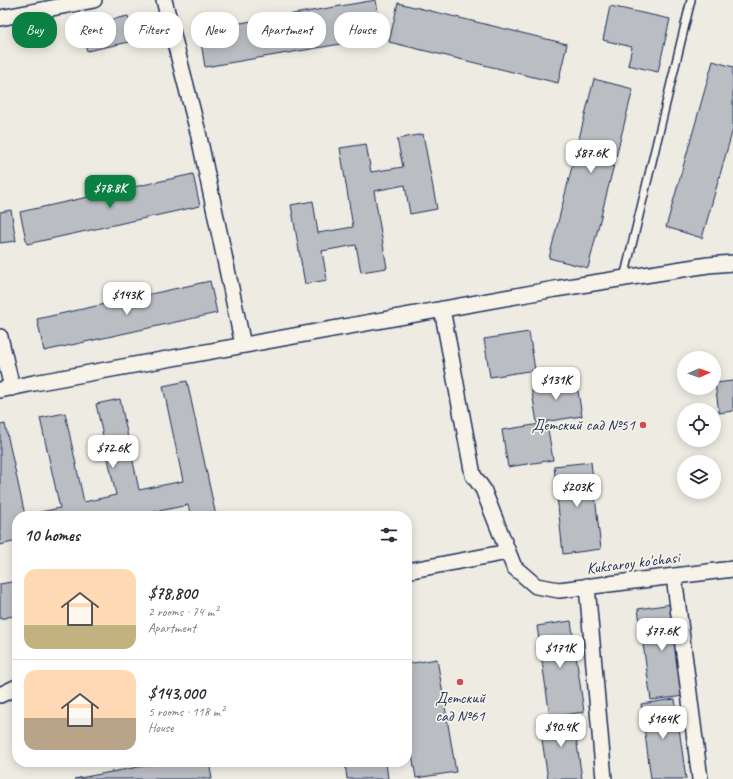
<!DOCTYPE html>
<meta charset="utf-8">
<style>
body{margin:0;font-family:Caveat,sans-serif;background:#f7f7f7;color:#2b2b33;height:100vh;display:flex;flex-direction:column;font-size:15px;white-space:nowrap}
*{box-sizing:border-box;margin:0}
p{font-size:13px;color:#7c7c81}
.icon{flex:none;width:22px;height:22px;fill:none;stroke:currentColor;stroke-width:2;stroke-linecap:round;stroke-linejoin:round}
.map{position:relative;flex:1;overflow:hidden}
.side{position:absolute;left:12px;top:511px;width:400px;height:256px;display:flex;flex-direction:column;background:#fff;border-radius:16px;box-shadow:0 2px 10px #0003}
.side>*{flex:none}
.top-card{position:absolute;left:12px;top:12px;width:400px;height:36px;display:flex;gap:8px}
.needle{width:26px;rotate:88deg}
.controls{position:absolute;left:677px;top:351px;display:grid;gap:8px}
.controls a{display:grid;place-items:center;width:44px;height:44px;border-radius:50%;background:#fff;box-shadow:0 2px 10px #0003;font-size:20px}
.price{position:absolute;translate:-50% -34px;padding:0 9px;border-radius:8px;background:#fff;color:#222;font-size:13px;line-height:26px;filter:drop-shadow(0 1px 2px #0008)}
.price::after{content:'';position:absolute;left:50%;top:24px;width:12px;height:9px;margin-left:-6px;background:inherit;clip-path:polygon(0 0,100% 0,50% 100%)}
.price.current{background:#0b8043;color:#fff}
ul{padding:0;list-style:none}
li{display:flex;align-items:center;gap:12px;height:100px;padding:0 12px}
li+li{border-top:1px solid #e1e1e2}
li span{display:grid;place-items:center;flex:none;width:112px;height:80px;border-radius:12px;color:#555}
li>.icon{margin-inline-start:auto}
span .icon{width:48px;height:48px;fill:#fffc;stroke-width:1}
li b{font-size:17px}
h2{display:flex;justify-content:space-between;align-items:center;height:48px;padding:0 12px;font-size:17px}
.tag{padding:0 14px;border-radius:16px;background:#fff;box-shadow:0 2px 10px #0003;font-size:14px;line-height:36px}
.tag.current{background:#0b8043;color:#fff}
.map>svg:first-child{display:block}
.building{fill:#babdc2;stroke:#1b2f5e}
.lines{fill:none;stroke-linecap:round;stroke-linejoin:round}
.lane-casing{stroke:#1b2f5e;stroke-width:10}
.street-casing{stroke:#1b2f5e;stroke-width:18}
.lane{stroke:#f7f3e8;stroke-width:7}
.street{stroke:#f7f3e8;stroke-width:15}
.poi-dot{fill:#d1495b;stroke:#f7f3e8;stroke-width:1.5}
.labels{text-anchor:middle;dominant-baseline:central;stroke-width:3.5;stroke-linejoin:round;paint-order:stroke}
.poi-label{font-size:16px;fill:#1b2f5e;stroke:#f7f3e8;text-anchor:end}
.street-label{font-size:16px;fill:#1b2f5e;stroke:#f7f3e8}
</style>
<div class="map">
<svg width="733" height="779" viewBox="0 0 733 779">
<rect width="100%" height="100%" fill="#eeebe2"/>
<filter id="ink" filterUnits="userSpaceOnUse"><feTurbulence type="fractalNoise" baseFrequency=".025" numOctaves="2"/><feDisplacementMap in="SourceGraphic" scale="8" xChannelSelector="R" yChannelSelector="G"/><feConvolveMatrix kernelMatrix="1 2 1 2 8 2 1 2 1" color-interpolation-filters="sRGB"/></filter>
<g filter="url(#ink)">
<path class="building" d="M376 0 382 37 205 67 199 30Z
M398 3 567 44 558 83 389 42Z
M610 6 670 19 658 72 628 65 632 47 603 40Z
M128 16 134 41 87 51 81 26Z
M713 61 733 67V129L702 238 666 227Z
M594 79 633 89 588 268 549 258Z
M423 134 437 209 410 214 405 185 374 191 387 268 361 272 356 245 322 251 327 280 305 284 291 205 313 201 318 233 353 227 340 148 366 144 371 172 403 167 397 139Z
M193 174 200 206 27 244 20 212Z
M11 210 16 241 0 243V212Z
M210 281 217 313 44 351 37 319Z
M529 332 535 370 490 377 484 339Z
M576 379 582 416 537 423 531 386Z
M187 381 216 516H191L188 505 135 516H17V541L0 545V425L5 424 25 515 60 508 40 418 65 413 84 502 116 495 96 404 120 399 139 490 183 481 163 386Z
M733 381V411L719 413 715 383Z
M547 423 553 460 508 467 502 430Z
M591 462 601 549 563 554 554 466Z
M17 581V615L0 619V584Z
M672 604 685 696 651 700 638 609Z
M571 621 584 712 550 717 537 626Z
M437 659 456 772 416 778 407 724V664Z
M675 699 686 779H651L641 704Z
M573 716 582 779H548L539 720Z
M165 762H209L212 779H74Z
M345 762H386L388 779H347Z"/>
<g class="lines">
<g class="lane-casing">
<path id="lane" d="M624 278 691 0"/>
</g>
<g class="street-casing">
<path id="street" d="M164 0 198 132 243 345
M0 18 94 0
M442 309 473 475 483 489 514 567 536 586 559 590 733 569
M0 337 12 388
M0 390 34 383 555 289 708 265 733 263
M407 571 508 552
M674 576 700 779
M587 586 604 779
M0 695 17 687"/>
</g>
<use href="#lane" class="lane"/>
<use href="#street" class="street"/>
</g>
</g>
<g class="poi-dot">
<circle cx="643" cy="425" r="4"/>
<circle cx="460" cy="682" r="4"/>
</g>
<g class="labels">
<g class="poi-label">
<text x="635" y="425">Детский сад №51</text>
<text x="460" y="698" text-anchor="middle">Детский<tspan x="460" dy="18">сад №61</tspan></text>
</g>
<g class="street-label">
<text transform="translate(633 563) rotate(-7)">Kuksaroy ko'chasi</text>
</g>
</g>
</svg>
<div class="controls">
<a><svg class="needle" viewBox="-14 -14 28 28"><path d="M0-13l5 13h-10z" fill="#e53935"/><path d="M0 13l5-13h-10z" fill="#7c7c81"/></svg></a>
<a><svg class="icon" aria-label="locate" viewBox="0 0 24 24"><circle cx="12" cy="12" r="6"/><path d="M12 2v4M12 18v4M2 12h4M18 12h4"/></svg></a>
<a><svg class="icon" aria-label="layers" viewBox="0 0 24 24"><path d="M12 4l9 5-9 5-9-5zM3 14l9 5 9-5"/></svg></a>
</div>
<b class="price" style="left:591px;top:174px">$87.6K</b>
<b class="price current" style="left:110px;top:209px">$78.8K</b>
<b class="price" style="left:127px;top:316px">$143K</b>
<b class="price" style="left:556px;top:401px">$131K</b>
<b class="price" style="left:113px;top:469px">$72.6K</b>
<b class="price" style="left:577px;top:508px">$203K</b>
<b class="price" style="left:662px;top:652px">$77.6K</b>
<b class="price" style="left:560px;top:669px">$171K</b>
<b class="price" style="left:663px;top:740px">$164K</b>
<b class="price" style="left:561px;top:748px">$90.4K</b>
<div class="top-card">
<a class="tag current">Buy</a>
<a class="tag">Rent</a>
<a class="tag">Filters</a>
<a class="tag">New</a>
<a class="tag">Apartment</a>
<a class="tag">House</a>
</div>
<section class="side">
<h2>10 homes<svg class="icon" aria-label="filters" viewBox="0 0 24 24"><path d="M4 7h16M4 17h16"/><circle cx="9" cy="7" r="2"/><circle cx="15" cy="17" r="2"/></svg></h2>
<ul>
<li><span style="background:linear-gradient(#ffd9b3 70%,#c2b280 0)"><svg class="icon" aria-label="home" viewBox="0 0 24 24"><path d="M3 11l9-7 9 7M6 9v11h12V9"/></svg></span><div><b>$78,800</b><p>2 rooms · 74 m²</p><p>Apartment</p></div></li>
<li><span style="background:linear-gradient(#ffd9b3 60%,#b9a48a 0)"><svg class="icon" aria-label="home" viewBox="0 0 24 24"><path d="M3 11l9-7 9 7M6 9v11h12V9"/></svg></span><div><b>$143,000</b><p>5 rooms · 118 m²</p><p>House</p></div></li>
</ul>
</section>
</div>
